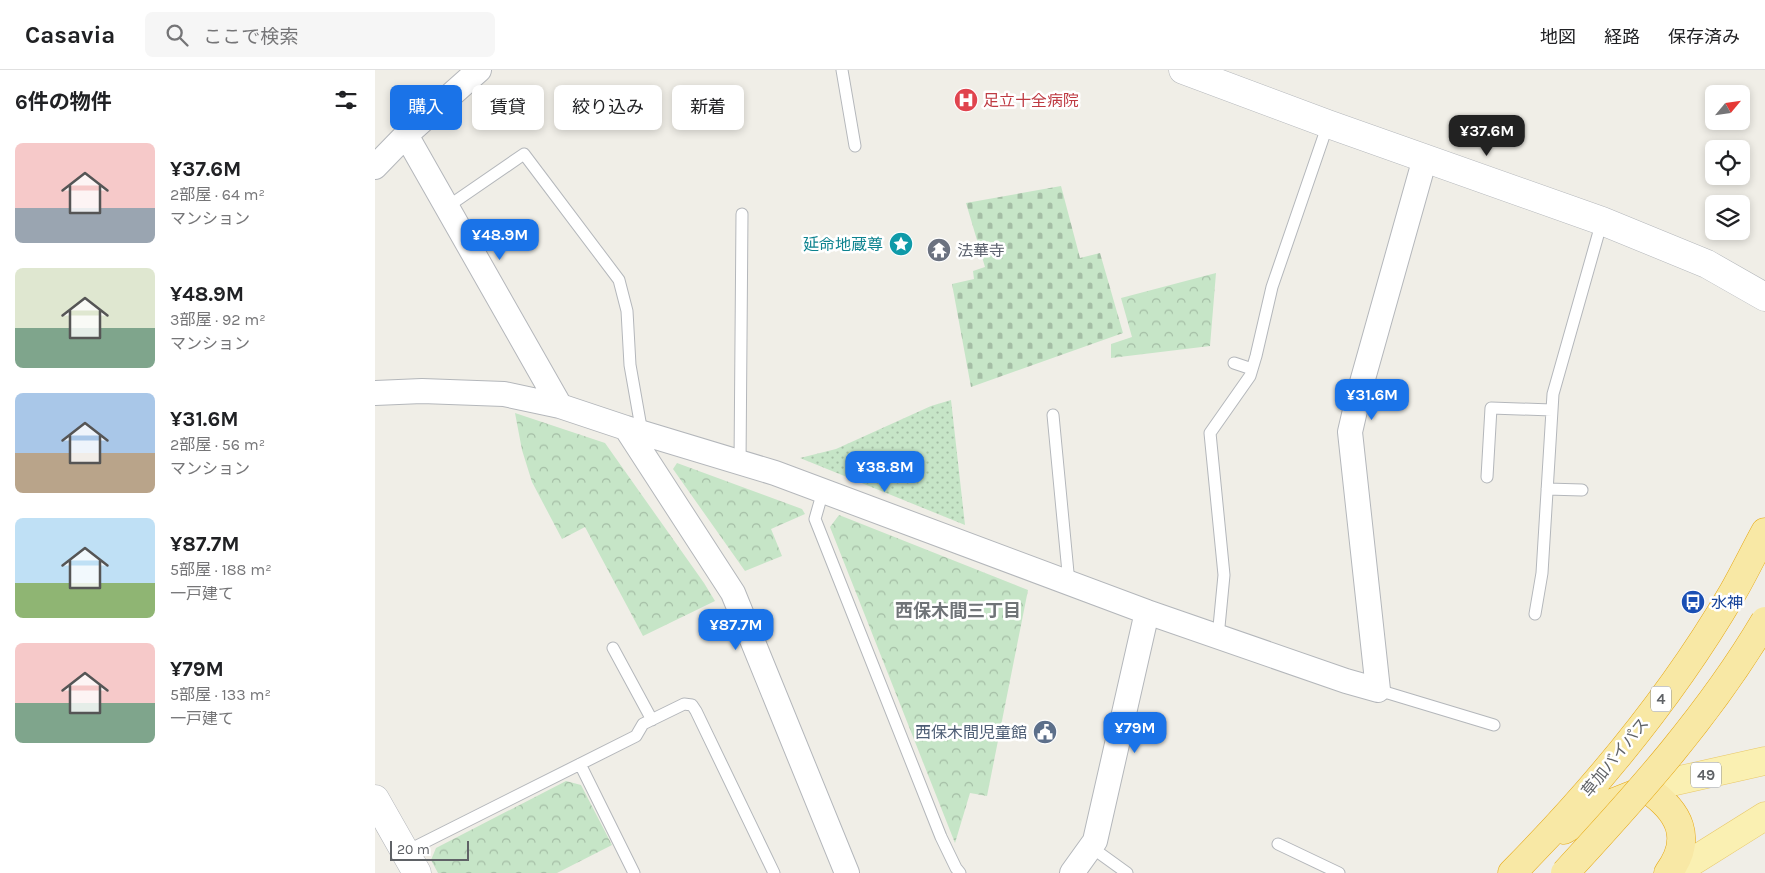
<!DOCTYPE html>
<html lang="ja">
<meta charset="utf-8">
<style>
body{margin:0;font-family:Karla,"Noto Sans JP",sans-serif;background:#f6f6f6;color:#202124;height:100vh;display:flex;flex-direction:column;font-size:19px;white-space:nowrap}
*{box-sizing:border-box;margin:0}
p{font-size:16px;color:#757577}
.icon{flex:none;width:28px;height:28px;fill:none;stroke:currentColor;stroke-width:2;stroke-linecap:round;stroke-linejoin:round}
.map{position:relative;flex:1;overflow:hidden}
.details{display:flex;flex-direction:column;background:#fff;width:375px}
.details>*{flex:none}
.banner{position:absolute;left:15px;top:15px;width:475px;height:45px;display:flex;gap:10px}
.needle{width:32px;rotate:61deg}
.fabs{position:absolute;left:1330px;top:15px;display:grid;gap:10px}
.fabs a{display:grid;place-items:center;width:45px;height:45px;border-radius:8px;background:#fff;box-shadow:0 2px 8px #0003;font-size:25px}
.scale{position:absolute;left:15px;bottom:12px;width:79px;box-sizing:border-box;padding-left:5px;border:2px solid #5f6266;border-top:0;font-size:14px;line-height:18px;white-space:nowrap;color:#5f6266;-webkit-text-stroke:4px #fff;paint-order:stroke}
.price{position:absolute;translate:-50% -42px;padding:0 11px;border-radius:10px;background:#1a73e8;color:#fff;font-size:16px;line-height:32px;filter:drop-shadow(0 1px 2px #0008)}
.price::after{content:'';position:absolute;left:50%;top:30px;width:15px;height:11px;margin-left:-8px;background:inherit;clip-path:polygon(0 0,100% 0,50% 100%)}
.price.selected{background:#222;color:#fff}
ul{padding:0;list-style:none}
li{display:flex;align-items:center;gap:15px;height:125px;padding:0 15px}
li span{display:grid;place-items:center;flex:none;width:140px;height:100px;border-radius:8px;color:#555}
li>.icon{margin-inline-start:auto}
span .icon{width:60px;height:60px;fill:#fffc;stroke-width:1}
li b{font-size:21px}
h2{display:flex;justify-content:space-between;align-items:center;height:60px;padding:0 15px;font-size:21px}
.tag{padding:0 18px;border-radius:8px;background:#fff;box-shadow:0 2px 8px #0003;font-size:18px;line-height:45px}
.tag.selected{background:#1a73e8;color:#fff}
header{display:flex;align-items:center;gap:30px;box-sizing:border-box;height:70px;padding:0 25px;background:#fff;border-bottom:1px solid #e0e0e0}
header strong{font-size:24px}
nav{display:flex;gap:28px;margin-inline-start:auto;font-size:18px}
.search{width:350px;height:45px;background:#f6f6f6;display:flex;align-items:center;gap:12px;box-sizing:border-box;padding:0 18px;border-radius:8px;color:#757577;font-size:19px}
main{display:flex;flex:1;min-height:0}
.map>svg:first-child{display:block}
.grass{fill:url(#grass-dots)}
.cemetery{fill:url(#cemetery-stones)}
.park{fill:url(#park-crowns)}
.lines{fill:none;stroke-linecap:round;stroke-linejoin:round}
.service-casing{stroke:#b4b7bb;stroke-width:13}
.minor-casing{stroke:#b4b7bb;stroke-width:26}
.tertiary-casing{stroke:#b4b7bb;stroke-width:29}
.primary-casing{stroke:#e8c768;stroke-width:29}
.trunk-casing{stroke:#e6a811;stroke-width:29}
.service{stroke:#fff;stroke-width:11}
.minor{stroke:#fff;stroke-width:24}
.tertiary{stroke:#fff;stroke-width:28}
.primary{stroke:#faf0b2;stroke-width:28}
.trunk{stroke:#f8e8a5;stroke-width:28}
.trunk-bridge-casing{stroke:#e6a811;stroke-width:29;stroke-linecap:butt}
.trunk-bridge{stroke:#f8e8a5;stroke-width:28}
.labels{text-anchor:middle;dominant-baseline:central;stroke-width:5;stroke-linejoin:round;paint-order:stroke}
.shield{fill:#fff;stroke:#8f9194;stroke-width:1}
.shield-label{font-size:15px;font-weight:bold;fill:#5f6266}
.health-label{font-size:16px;fill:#be3a42;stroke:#fff;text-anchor:start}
.culture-label{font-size:16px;fill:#0d838f;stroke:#fff;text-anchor:end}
.worship-label{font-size:16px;fill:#5b616d;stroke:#fff;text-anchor:start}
.transit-label{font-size:16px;fill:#164399;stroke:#fff;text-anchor:start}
.service-label{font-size:16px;fill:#4e5e75;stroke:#fff;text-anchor:end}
.street-label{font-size:16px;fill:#5f6266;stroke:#fff}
.neighbourhood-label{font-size:18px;font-weight:bold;fill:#707478;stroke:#fff}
</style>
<header>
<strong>Casavia</strong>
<div class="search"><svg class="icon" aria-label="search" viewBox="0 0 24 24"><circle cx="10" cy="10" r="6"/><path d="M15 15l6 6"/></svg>ここで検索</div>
<nav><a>地図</a><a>経路</a><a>保存済み</a></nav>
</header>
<main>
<section class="details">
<h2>6件の物件<svg class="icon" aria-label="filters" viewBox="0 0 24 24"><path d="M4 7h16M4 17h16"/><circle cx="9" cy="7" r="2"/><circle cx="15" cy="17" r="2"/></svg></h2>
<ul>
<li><span style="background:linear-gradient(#f6c9c9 65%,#9aa5b1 0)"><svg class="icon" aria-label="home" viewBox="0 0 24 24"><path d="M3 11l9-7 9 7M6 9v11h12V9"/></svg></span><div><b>¥37.6M</b><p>2部屋 · 64 m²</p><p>マンション</p></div></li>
<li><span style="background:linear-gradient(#dfe7d0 60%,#7fa58c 0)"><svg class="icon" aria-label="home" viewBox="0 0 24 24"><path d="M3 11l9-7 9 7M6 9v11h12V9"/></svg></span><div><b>¥48.9M</b><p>3部屋 · 92 m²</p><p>マンション</p></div></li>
<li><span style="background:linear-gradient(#a9c7e8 60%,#b9a48a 0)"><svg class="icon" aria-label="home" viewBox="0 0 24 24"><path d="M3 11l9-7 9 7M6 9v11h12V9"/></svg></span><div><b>¥31.6M</b><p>2部屋 · 56 m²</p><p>マンション</p></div></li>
<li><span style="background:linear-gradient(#bfe0f5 65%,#8fb573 0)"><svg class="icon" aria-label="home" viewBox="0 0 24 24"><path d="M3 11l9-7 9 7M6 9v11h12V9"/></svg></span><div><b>¥87.7M</b><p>5部屋 · 188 m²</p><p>一戸建て</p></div></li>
<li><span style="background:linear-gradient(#f6c9c9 60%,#7fa58c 0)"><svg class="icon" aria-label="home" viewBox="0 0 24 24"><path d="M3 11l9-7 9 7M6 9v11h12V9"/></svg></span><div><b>¥79M</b><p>5部屋 · 133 m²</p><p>一戸建て</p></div></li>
</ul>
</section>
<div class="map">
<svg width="1390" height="803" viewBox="0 0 1390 803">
<defs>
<pattern id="grass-dots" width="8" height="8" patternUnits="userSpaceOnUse" patternTransform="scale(1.25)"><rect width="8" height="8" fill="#c6e5c7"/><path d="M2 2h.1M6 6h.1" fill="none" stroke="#a4bda5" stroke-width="1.8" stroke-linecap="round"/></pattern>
<pattern id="cemetery-stones" width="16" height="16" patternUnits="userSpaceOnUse" patternTransform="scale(1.25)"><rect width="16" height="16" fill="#c6e5c7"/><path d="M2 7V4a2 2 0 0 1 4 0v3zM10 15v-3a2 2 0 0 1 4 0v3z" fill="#a4bda5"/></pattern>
<pattern id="park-crowns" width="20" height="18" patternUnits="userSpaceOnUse" patternTransform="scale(1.25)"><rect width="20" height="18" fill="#c6e5c7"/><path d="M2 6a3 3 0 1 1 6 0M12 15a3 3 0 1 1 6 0" fill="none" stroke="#a4bda5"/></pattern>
</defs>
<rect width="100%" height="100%" fill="#f0eee7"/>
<path class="grass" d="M576 330 590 455 425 388 461 379 556 336Z"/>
<path class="cemetery" d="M686 116 705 188 725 183 748 263 596 317 577 214 599 209 598 201 610 197 591 133Z"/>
<path class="park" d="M841 203 835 276 736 288V274L757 267 746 228Z
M140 343 230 373 329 513 340 531 268 566 210 457 187 469 157 412 147 380Z
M302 393 427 439 430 444 396 459 407 486 370 501 298 399Z
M464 445 653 520 612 726 595 723 580 773 455 457Z
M191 711 206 715 237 775 182 803H63L56 790 61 778Z"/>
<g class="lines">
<g class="service-casing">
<path id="service" d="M467 0 480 76
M72 137 149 84 244 210 252 241 255 295 267 363
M859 293 877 299
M678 345 694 513
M365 394 367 144
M1112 407 1116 338 1177 340
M1172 419 1207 420
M448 421 440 449 566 767 581 798 585 803
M1160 544 1167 503 1178 324 1227 151
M843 567 849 505 835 363 875 306 881 286 897 217 953 54
M238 578 277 650
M1003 620 1119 655
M205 694 259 803
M903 774 964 803
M716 777 752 803
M30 782 261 666 268 654 309 634 317 635 321 641 399 803"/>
</g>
<g class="minor-casing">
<path id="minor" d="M31 65 185 336
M0 97 31 65 104 0
M0 323 47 321 129 324 185 336 251 358 400 403 772 542 971 611 1003 620 975 362 984 323 1050 88
M251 358 358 523 472 803
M697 803 720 771 772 542"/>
</g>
<g class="tertiary-casing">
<path id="tertiary" d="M808 0 953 54 1227 151 1332 194 1390 227
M0 729 42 803"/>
</g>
<g class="primary-casing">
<path id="primary" d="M1272 719 1296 712 1390 691
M1299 803 1390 746"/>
</g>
<g class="trunk-casing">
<path id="trunk" d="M1189 760 1232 735 1272 719C1304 741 1319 768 1293 803
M1137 803C1220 719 1298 625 1358 522 1369 503 1379 482 1390 462"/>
</g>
<use href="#service" class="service"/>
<use href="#minor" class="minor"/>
<use href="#tertiary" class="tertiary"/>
<use href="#primary" class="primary"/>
<use href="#trunk" class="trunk"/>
<g class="trunk-bridge-casing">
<path id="trunk-bridge" d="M1190 803C1263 724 1335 644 1390 551"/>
</g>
<use href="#trunk-bridge" class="trunk-bridge"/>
</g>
<defs>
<g id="hospital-disc" transform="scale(1.25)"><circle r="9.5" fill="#e0444e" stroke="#fff"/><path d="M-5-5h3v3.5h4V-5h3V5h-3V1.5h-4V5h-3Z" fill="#fff"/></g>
<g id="sight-disc" transform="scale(1.25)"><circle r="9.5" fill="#0f9aa8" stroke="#fff"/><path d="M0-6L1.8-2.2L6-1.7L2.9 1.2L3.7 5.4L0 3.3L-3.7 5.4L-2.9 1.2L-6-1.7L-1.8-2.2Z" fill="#fff"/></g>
<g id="temple-disc" transform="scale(1.25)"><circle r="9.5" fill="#6b7280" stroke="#fff"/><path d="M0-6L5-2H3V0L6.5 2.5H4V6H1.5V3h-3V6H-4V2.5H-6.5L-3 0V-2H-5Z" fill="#fff"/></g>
<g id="bus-disc" transform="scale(1.25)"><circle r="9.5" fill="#1a4fb4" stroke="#fff"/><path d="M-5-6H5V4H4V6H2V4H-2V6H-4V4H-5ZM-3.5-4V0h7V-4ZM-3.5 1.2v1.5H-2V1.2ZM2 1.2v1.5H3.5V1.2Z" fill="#fff"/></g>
<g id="civic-disc" transform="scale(1.25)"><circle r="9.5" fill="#5c6f8a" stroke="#fff"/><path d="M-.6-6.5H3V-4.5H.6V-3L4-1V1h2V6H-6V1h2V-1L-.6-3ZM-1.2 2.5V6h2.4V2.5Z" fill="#fff"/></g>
</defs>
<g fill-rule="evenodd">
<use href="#hospital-disc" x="591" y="30"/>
<use href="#sight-disc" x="526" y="174"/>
<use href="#temple-disc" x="564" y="180"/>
<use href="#bus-disc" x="1318" y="532"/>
<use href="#civic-disc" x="670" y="662"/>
</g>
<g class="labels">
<g class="shield">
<rect x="1276" y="616.5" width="20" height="25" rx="4"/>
<rect x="1316" y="692.5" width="30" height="25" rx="4"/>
</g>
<g class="shield-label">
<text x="1286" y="629">4</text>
<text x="1331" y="705">49</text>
</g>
<g class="health-label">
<text x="608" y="30">足立十全病院</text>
</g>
<g class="culture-label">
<text x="508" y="174">延命地蔵尊</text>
</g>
<g class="worship-label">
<text x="582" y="180">法華寺</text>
</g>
<g class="transit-label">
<text x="1336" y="532">水神</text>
</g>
<g class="service-label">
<text x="652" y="662">西保木間児童館</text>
</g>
<g class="street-label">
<text transform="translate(1240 687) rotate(-51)">草加バイパス</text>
</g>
<g class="neighbourhood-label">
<text x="583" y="541">西保木間三丁目</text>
</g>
</g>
</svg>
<div class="fabs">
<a><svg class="needle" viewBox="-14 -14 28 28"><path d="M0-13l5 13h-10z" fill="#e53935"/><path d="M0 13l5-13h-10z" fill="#757577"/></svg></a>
<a><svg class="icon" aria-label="locate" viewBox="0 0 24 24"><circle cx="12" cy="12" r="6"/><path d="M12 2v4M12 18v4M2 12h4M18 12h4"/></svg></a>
<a><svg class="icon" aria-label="layers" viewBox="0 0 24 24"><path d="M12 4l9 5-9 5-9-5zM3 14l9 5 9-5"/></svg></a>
</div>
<div class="scale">20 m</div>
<b class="price selected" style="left:1112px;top:87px">¥37.6M</b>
<b class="price" style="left:125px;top:191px">¥48.9M</b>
<b class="price" style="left:997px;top:351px">¥31.6M</b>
<b class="price" style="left:510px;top:423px">¥38.8M</b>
<b class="price" style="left:361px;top:581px">¥87.7M</b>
<b class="price" style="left:760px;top:684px">¥79M</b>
<div class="banner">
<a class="tag selected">購入</a>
<a class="tag">賃貸</a>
<a class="tag">絞り込み</a>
<a class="tag">新着</a>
</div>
</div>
</main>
